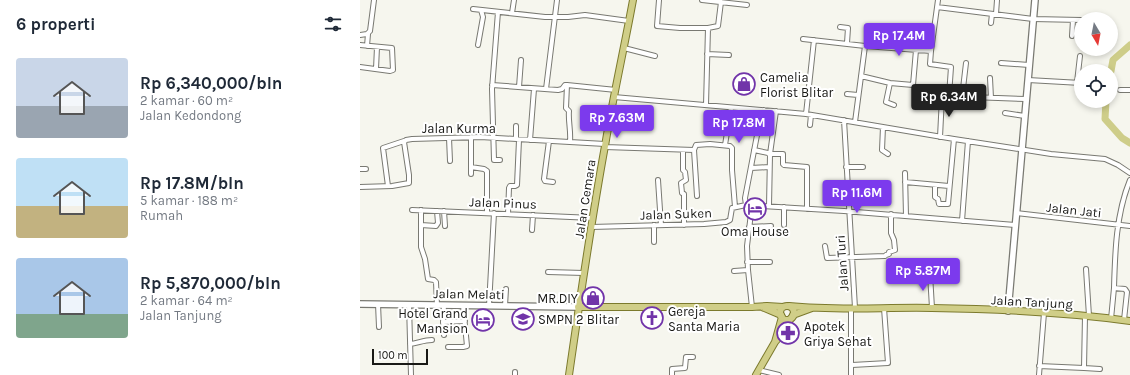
<!DOCTYPE html>
<html lang="id">
<meta charset="utf-8">
<style>
body{margin:0;font-family:Karla,sans-serif;background:#f2f2f3;color:#1f2937;height:100vh;display:flex;flex-direction:column;font-size:15px;white-space:nowrap}
*{box-sizing:border-box;margin:0}
p{font-size:13px;color:#747a83}
.icon{flex:none;width:22px;height:22px;fill:none;stroke:currentColor;stroke-width:2;stroke-linecap:round;stroke-linejoin:round}
.map{position:relative;flex:1;overflow:hidden}
.panel{display:flex;flex-direction:column;background:#fff;width:360px}
.panel>*{flex:none}
.needle{width:26px;rotate:170deg}
.buttons{position:absolute;left:714px;top:12px;display:grid;gap:8px}
.buttons a{display:grid;place-items:center;width:44px;height:44px;border-radius:50%;background:#fff;box-shadow:0 2px 6px #0003;font-size:20px}
.scale{position:absolute;left:12px;bottom:10px;width:56px;box-sizing:border-box;padding-left:4px;border:2px solid #191916;border-top:0;font-size:11px;line-height:14px;white-space:nowrap;color:#191916;-webkit-text-stroke:3px #fff;paint-order:stroke}
.price{position:absolute;translate:-50% -34px;padding:0 9px;border-radius:4px;background:#7c3aed;color:#fff;font-size:13px;line-height:26px;filter:drop-shadow(0 1px 2px #0008)}
.price::after{content:'';position:absolute;left:50%;top:24px;width:12px;height:9px;margin-left:-6px;background:inherit;clip-path:polygon(0 0,100% 0,50% 100%)}
.price.current{background:#222;color:#fff}
ul{padding:0;list-style:none}
li{display:flex;align-items:center;gap:12px;height:100px;padding:0 16px}
li span{display:grid;place-items:center;flex:none;width:112px;height:80px;border-radius:4px;color:#555}
li>.icon{margin-inline-start:auto}
span .icon{width:48px;height:48px;fill:#fffc;stroke-width:1}
li b{font-size:17px}
h2{display:flex;justify-content:space-between;align-items:center;height:48px;padding:0 16px;font-size:17px}
main{display:flex;flex:1;min-height:0}
.map>svg:first-child{display:block}
.lines{fill:none;stroke-linecap:round;stroke-linejoin:round}
.river{stroke:#cecd89;stroke-width:7}
.minor-casing{stroke:#797972;stroke-width:6}
.secondary-casing{stroke:#797972;stroke-width:8}
.primary-casing{stroke:#7c7a2d;stroke-width:8}
.minor{stroke:#fff;stroke-width:4}
.secondary{stroke:#fff;stroke-width:5.5}
.primary{stroke:#d0ce88;stroke-width:6}
.labels{text-anchor:middle;dominant-baseline:central;stroke-width:4;stroke-linejoin:round;paint-order:stroke}
.poi-label{font-size:13px;fill:#191916;stroke:#fff;text-anchor:start}
.street-label{font-size:13px;fill:#191916;stroke:#fff}
</style>
<main>
<section class="panel">
<h2>6 properti<svg class="icon" aria-label="filters" viewBox="0 0 24 24"><path d="M4 7h16M4 17h16"/><circle cx="9" cy="7" r="2"/><circle cx="15" cy="17" r="2"/></svg></h2>
<ul>
<li><span style="background:linear-gradient(#c9d6e8 60%,#9aa5b1 0)"><svg class="icon" aria-label="home" viewBox="0 0 24 24"><path d="M3 11l9-7 9 7M6 9v11h12V9"/></svg></span><div><b>Rp 6,340,000/bln</b><p>2 kamar · 60 m²</p><p>Jalan Kedondong</p></div></li>
<li><span style="background:linear-gradient(#bfe0f5 60%,#c2b280 0)"><svg class="icon" aria-label="home" viewBox="0 0 24 24"><path d="M3 11l9-7 9 7M6 9v11h12V9"/></svg></span><div><b>Rp 17.8M/bln</b><p>5 kamar · 188 m²</p><p>Rumah</p></div></li>
<li><span style="background:linear-gradient(#a9c7e8 70%,#7fa58c 0)"><svg class="icon" aria-label="home" viewBox="0 0 24 24"><path d="M3 11l9-7 9 7M6 9v11h12V9"/></svg></span><div><b>Rp 5,870,000/bln</b><p>2 kamar · 64 m²</p><p>Jalan Tanjung</p></div></li>
</ul>
</section>
<div class="map">
<svg width="770" height="375" viewBox="0 0 770 375">
<rect width="100%" height="100%" fill="#f6f6ee"/>
<g class="lines">
<path class="river" d="M751 71 753 60 770 45
M746 101 745 119 762 138 770 143"/>
<g class="minor-casing">
<path id="minor" d="M299 0 297 26 320 28H348L346 105
M342 0 387 5
M577 7 673 19 721 20
M113 9 185 17H208L225 15 269 21
M138 12 132 89 134 160H140
M152 13 154 0
M636 14 637 0
M631 23 632 14
M480 27 488 28 487 43
M348 28 358 26 361 2
M0 35 7 34 10 31 14 0
M712 36 713 20
M443 39 505 46
M0 45 32 48 33 70 30 71 0 67
M118 45 123 17 121 10
M7 46 8 34
M264 48 295 56
M571 51 570 64 591 67 589 96
M347 54 369 55
M641 63 669 65
M16 69 17 47
M501 76 530 83 553 85 556 50
M630 78 631 98
M668 80 721 83
M717 82 720 56
M530 83 526 102 534 105
M132 85 198 90 202 89 205 85H207L256 90
M207 85 206 108 209 111C208 121 211 130 210 142
M159 87 161 60
M186 89 197 0
M760 90H770
M487 94 498 95
M254 97 446 114 594 139 691 154 745 159 758 165 770 173
M602 97 606 63
M416 111 410 154H423V164L424 165 447 167V209
M645 113 665 116
M446 114 454 40
M484 120 495 308
M495 122 505 46 571 51 578 0
M450 125 451 115
M156 126V139
M523 127 522 150 528 154
M111 137V167L124 169 127 171V213
M580 137 582 97 584 96 666 99
M89 138 90 161
M170 140 174 89
M189 141 184 179 185 181 193 182
M365 145 371 108
M245 147 334 150
M323 150V170L325 172 326 180 321 183 322 193 324 194V225
M394 150 408 153 410 155 409 206
M486 167H503
M391 168 409 167
M0 169H6
M545 173 546 216
M111 174V167
M298 180 301 225
M545 182 589 186
M575 185V197L578 199 579 204H588L594 139
M28 186 23 148 44 141
M0 187 32 186 49 183V175L44 142 46 140 52 139 120 137 245 144
M337 196 334 150 336 145 350 144 370 146 372 148V170L375 207
M386 205 385 198 398 130 404 110
M392 205 387 246 388 270 392 307
M424 207V225
M52 210 233 218
M61 210V247L65 259 68 279 74 280 76 282 77 305
M84 211 85 226
M656 213 770 226
M148 214 149 188 150 186H155L157 185 159 140
M602 221 608 141
M61 225 76 226 78 223 77 211
M294 225V242
M231 227 344 224 366 222 370 220 372 208 386 205 484 211 655 225
M389 227 411 226
M172 230 173 215
M465 246 467 258 525 256 526 255 529 254V252L535 250 534 240 531 233V214
M387 262H410
M726 269 729 316
M374 271 388 270
M188 272 224 273
M570 274 572 308
M18 304 19 327
M49 305 51 375
M129 306 134 213
M145 306 146 289
M491 309V375
M751 319 754 288
M764 320 767 292 765 289 754 288C755 252 756 214 770 180
M83 322 84 305
M84 335 83 322 105 321
M50 344C58 343 64 340 72 340
M88 347H103L107 346 103 305
M492 365 528 363 524 308
M679 366 724 368 725 316
M724 368 740 369
M399 370 419 375
M155 375V372
M312 375V369L325 368 326 357H333
M679 375 684 313"/>
</g>
<g class="secondary-casing">
<path id="secondary" d="M0 304 218 307
M648 311 675 0"/>
</g>
<g class="primary-casing">
<path id="primary" d="M429 306C477 311 525 307 572 308 638 309 705 312 770 321
M420 313a7 7 0 1 1 14 0a7 7 0 1 1-14 0Z
M218 307H392L407 306 423 307
M402 307 421 315
M433 315 452 308
M415 342 421 335 431 318
M209 375C220 299 231 222 245 146 253 97 264 49 273 0
M396 375 415 342 422 317"/>
</g>
<use href="#minor" class="minor"/>
<use href="#secondary" class="secondary"/>
<use href="#primary" class="primary"/>
</g>
<defs>
<g id="shop-ring" transform="scale(1.15)"><circle r="9.5" fill="#fff" stroke="#7134a9" stroke-width="1.5"/><path d="M-5-2.5h2.3a2.7 3.5 0 0 1 5.4 0H5L5.5 6h-11ZM-1.5-2.5h3a1.5 2.3 0 0 0-3 0Z" fill="#7134a9"/></g>
<g id="hotel-ring" transform="scale(1.15)"><circle r="9.5" fill="#fff" stroke="#7134a9" stroke-width="1.5"/><path d="M-6-4.5h1.5V1H6V5H4.5V3h-9V5H-6ZM-4 0a1.8 1.8 0 1 1 3.6 0ZM.5 0V-2.5h3Q6-2.5 6 0Z" fill="#7134a9"/></g>
<g id="church-ring" transform="scale(1.15)"><circle r="9.5" fill="#fff" stroke="#7134a9" stroke-width="1.5"/><path d="M-1.2-6h2.4v3.5h3.3v2.4h-3.3V6h-2.4V-.1h-3.3v-2.4h3.3Z" fill="#7134a9"/></g>
<g id="school-ring" transform="scale(1.15)"><circle r="9.5" fill="#fff" stroke="#7134a9" stroke-width="1.5"/><path d="M0-5L7-2L0 1L-7-2ZM-4 1L0 2.5L4 1V4Q0 6-4 4Z" fill="#7134a9"/></g>
<g id="pharmacy-ring" transform="scale(1.15)"><circle r="9.5" fill="#fff" stroke="#7134a9" stroke-width="1.5"/><path d="M-2-6h4v4h4v4h-4v4h-4v-4h-4v-4h4Z" fill="#7134a9"/></g>
</defs>
<g fill-rule="evenodd">
<use href="#shop-ring" x="384" y="84"/>
<use href="#hotel-ring" x="395" y="209"/>
<use href="#shop-ring" x="233" y="298"/>
<use href="#church-ring" x="292" y="318"/>
<use href="#school-ring" x="163" y="319"/>
<use href="#hotel-ring" x="123" y="320"/>
<use href="#pharmacy-ring" x="428" y="333"/>
</g>
<g class="labels">
<g class="poi-label">
<text x="400" y="77">Camelia<tspan x="400" dy="15">Florist Blitar</tspan></text>
<text x="395" y="231" text-anchor="middle">Oma House</text>
<text x="218" y="298" text-anchor="end">MR.DIY</text>
<text x="308" y="311">Gereja<tspan x="308" dy="15">Santa Maria</tspan></text>
<text x="108" y="313" text-anchor="end">Hotel Grand<tspan x="108" dy="15">Mansion</tspan></text>
<text x="178" y="319">SMPN 2 Blitar</text>
<text x="444" y="326">Apotek<tspan x="444" dy="15">Griya Sehat</tspan></text>
</g>
<g class="street-label">
<text x="99" y="128">Jalan Kurma</text>
<text transform="translate(225 199) rotate(-81)">Jalan Cemara</text>
<text transform="translate(143 203) rotate(2)">Jalan Pinus</text>
<text transform="translate(714 210) rotate(6)">Jalan Jati</text>
<text transform="translate(316 214) rotate(-2)">Jalan Suken</text>
<text transform="translate(482 263) rotate(-94)">Jalan Turi</text>
<text transform="translate(109 294) rotate(1)">Jalan Melati</text>
<text transform="translate(672 302) rotate(3)">Jalan Tanjung</text>
</g>
</g>
</svg>
<div class="buttons">
<a><svg class="needle" viewBox="-14 -14 28 28"><path d="M0-13l5 13h-10z" fill="#e53935"/><path d="M0 13l5-13h-10z" fill="#747a83"/></svg></a>
<a><svg class="icon" aria-label="locate" viewBox="0 0 24 24"><circle cx="12" cy="12" r="6"/><path d="M12 2v4M12 18v4M2 12h4M18 12h4"/></svg></a>
</div>
<div class="scale">100 m</div>
<b class="price" style="left:539px;top:57px">Rp 17.4M</b>
<b class="price current" style="left:589px;top:118px">Rp 6.34M</b>
<b class="price" style="left:257px;top:139px">Rp 7.63M</b>
<b class="price" style="left:379px;top:144px">Rp 17.8M</b>
<b class="price" style="left:497px;top:214px">Rp 11.6M</b>
<b class="price" style="left:563px;top:292px">Rp 5.87M</b>
</div>
</main>
